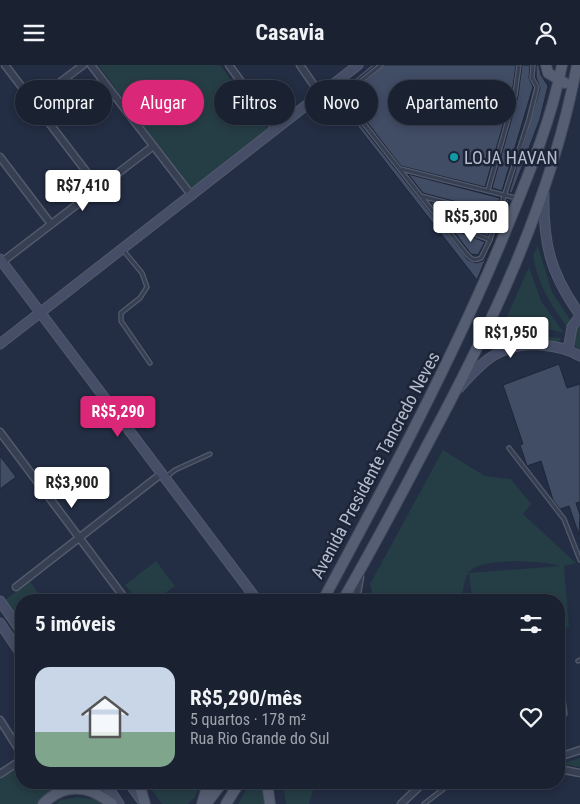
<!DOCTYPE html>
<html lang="pt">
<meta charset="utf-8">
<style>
body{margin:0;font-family:"Roboto Condensed",sans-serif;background:#232a3a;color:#f1f3f6;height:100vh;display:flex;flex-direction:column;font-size:19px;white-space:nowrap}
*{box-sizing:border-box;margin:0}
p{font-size:16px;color:#9fa4ac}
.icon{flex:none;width:28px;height:28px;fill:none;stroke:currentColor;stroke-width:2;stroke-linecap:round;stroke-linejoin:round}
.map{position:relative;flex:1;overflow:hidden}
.side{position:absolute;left:15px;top:529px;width:550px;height:195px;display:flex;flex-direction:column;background:#1a2232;border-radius:20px;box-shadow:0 2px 8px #0003,0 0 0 1px #383f4d}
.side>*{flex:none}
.banner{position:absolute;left:15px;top:15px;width:550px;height:45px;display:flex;gap:10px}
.price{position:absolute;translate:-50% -42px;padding:0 11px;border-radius:5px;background:#fff;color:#222;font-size:16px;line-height:32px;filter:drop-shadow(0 1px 2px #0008)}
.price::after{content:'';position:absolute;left:50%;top:30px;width:15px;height:11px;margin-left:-8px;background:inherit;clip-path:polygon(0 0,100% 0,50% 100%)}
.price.selected{background:#db2777;color:#fff}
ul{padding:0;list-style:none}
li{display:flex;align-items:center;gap:15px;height:125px;padding:0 20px}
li+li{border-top:1px solid #383f4d}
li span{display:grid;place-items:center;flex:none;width:140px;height:100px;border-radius:15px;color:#555}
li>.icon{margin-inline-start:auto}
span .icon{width:60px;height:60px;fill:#fffc;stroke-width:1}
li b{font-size:21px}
h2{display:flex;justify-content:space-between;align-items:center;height:60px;padding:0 20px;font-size:21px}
.chip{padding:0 18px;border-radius:22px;background:#1a2232;box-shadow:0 2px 8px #0003,0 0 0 1px #383f4d;font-size:18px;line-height:45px}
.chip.selected{background:#db2777;color:#fff}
header{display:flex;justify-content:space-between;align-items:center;height:65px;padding:0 20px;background:#1a2232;font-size:22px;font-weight:700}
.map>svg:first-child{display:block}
.green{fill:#253d44}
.building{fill:#414c65;stroke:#1e2639}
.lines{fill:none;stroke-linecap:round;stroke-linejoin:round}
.lane-casing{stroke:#525a6c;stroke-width:5.5}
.street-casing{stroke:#525a6c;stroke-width:9}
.secondary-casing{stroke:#525a6c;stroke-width:11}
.primary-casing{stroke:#41485b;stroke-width:12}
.lane{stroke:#373f52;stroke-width:3}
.street{stroke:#373f52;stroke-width:6}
.secondary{stroke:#454e66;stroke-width:9}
.primary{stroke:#555e72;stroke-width:10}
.culture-dot{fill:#0f9aa8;stroke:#1c2437;stroke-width:2}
.labels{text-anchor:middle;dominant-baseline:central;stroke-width:5;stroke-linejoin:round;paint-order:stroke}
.poi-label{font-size:18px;fill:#b4bbcc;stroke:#1c2437;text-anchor:start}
.street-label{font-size:18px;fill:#b4bbcc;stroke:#1c2437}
</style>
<header><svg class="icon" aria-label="menu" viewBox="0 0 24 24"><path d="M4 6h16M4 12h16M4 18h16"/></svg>Casavia<svg class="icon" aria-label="person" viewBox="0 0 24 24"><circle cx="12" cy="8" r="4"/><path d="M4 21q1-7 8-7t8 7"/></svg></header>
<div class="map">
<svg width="580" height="739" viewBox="0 0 580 739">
<rect width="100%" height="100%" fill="#232d43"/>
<path class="green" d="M98 0H220L269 66 192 125Z
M538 181 552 227 571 256 567 262C551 241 537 218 533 190Z
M529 202 541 236 564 268C542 262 520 260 499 269Z
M580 260V284L572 280 577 261Z
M526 270 561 273 558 279C535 272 511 275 489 285L495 276Z
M443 385 485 411 511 414 531 439 523 449 576 498 564 501 569 562 559 563V535H472L469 508 560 501C542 496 484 492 470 506 464 512 463 527 461 535H374L370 519Z
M156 496 175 521 156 535H137L125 520Z
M30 516 42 534 21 535V550L18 552 4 536Z
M580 693V702L560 699Z
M21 700V718H70C58 722 45 727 38 739H0V713Z
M147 718H200L195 732 188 739H162Z
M250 718H264L267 739H238Z
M283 718H308L313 725 309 739H286Z
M78 732 99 735 106 739H56L60 735Z"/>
<path class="building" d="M371 0H376L346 24 343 38 468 195 476 198 483 196 493 176 477 215 334 31Z
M384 0H516L512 29 485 122 401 101 350 35 352 28Z
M522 0H530L529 13 533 22 502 126 492 123 518 31Z
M536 0H539L541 10 548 21 540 54 512 128H509L540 23 536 12Z
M408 109 500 133 495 147 423 128Z
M507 134 509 135 493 176Z
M430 137 493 153 488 171 444 155Z
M452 164 485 177 478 190 471 189Z
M559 299 567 323 580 319V437L576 438 580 450 579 470 569 441 560 444 553 435 541 396 527 401 520 380 523 379 503 320Z
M0 391 16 412 0 424Z"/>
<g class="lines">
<g class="lane-casing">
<path id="lane" d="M381 0 349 26 346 36 465 187C470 193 473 197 481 193L490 175 529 54 537 22 532 13 533 0
M401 104 516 133
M488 125 515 30 519 0
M421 131 498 151
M444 158 490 175
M123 185 142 208 147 222 140 233 121 248V256L150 298
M509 383 564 454 580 495
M166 412 175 405 210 389
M578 596 580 595
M560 611 565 649
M424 739 451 718"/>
</g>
<g class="street-casing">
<path id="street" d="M5 0 98 122
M91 0 192 131
M229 0 276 65
M300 0 320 29
M34 37 83 0
M0 92 51 159
M2 197 152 82
M0 367 126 535
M16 522 161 409
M356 535 360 512
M0 655 21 688
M559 692 580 685
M559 704 580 708
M0 709 21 695
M400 718 416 723
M401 739 423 718"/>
</g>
<g class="secondary-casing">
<path id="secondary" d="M544 128C543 178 550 208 580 250
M0 194 257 535
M0 279 358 0
M568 285 572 262 580 251
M459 323C483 296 500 278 539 280 554 281 567 283 580 291
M0 536 21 566
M0 558 21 589
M105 718 119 739
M129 718 143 737"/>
</g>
<g class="primary-casing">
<path id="primary" d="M546 0 548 8 565 18
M323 535C387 417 450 299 502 175 525 118 550 61 562 0
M343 535C371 486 398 436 424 386 490 263 551 138 577 0
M139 718 145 739
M267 718 270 739
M43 739C65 717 89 720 112 739
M202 739 208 718
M206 739 222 718
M226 739 239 718"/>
</g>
<use href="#lane" class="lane"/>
<use href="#street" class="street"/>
<use href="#secondary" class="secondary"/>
<use href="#primary" class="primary"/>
</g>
<circle class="culture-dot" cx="454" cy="92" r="5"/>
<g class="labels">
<g class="poi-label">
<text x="464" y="92">LOJA HAVAN</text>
</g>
<g class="street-label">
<text transform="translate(375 400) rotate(-62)">Avenida Presidente Tancredo Neves</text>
</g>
</g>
</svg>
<b class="price" style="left:83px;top:147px">R$7,410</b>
<b class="price" style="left:471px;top:178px">R$5,300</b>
<b class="price" style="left:511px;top:294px">R$1,950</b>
<b class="price selected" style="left:118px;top:373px">R$5,290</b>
<b class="price" style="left:72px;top:444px">R$3,900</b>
<div class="banner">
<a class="chip">Comprar</a>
<a class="chip selected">Alugar</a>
<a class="chip">Filtros</a>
<a class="chip">Novo</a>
<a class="chip">Apartamento</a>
</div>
<section class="side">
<h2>5 imóveis<svg class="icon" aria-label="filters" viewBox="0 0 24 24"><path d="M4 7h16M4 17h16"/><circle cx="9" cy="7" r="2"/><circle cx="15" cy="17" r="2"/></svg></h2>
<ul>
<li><span style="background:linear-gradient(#c9d6e8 65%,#7fa58c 0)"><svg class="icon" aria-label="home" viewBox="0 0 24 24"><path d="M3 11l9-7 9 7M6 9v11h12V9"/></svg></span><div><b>R$5,290/mês</b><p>5 quartos · 178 m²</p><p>Rua Rio Grande do Sul</p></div><svg class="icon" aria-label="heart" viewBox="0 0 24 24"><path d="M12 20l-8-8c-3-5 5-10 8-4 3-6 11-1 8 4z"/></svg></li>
</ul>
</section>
</div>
